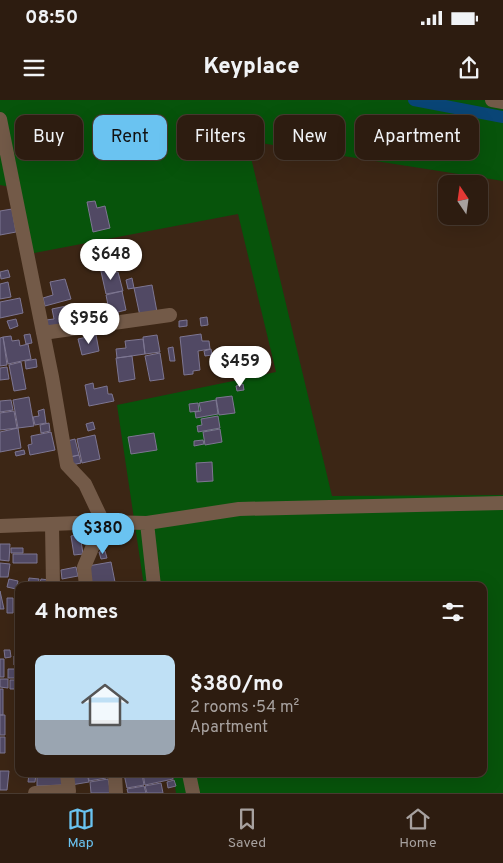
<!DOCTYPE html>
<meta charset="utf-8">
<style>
body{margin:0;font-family:Overpass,sans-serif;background:#39291e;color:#f1f3f6;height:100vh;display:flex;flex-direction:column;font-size:19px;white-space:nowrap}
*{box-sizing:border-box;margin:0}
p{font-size:16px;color:#a7a19f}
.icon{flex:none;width:28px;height:28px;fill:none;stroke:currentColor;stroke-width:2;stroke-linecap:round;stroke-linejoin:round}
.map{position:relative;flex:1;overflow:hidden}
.drawer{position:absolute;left:15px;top:482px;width:472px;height:195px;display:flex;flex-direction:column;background:#2d1c10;border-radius:10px;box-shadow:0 5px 20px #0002,0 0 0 1px #483a30}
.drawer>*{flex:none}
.hud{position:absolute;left:15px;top:15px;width:474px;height:45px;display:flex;gap:10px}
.needle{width:32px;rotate:347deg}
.controls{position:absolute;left:438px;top:75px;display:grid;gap:10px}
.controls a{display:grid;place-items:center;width:50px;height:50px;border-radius:10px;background:#2d1c10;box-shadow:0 5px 20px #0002,0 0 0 1px #483a30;font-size:25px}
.price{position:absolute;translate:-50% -42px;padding:0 11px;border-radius:18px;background:#fff;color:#222;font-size:16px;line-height:32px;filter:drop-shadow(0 1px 2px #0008)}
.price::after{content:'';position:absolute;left:50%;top:30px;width:15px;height:11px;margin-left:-8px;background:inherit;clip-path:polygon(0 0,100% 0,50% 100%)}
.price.active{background:#6ac3f1;color:#111}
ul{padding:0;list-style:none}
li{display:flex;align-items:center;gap:15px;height:125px;padding:0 20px}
li span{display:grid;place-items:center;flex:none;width:140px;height:100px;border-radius:10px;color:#555}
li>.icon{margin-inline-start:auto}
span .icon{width:60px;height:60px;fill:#fffc;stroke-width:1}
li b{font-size:21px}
h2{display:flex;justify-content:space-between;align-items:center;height:60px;padding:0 20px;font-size:21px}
.pill{padding:0 18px;border-radius:10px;background:#2d1c10;box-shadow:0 5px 20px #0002,0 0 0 1px #483a30;font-size:18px;line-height:45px}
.pill.active{background:#6ac3f1;color:#111}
.status{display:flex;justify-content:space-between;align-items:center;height:35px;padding:0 25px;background:#2d1c10;direction:ltr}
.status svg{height:14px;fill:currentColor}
header{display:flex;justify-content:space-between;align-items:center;height:65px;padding:0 20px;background:#2d1c10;font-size:22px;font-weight:800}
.dock{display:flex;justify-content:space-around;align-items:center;height:70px;border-top:1px solid #483a30;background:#2d1c10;font-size:14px;color:#a7a19f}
.dock a{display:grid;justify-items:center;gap:2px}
.dock .active{color:#6ac3f1}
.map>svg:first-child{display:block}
.green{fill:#07540b}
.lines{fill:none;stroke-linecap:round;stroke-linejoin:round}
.canal{stroke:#094576;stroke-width:12}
.building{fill:#514964;stroke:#7d7692}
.minor{stroke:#735a48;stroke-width:14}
</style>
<div class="status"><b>08:50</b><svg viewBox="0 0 49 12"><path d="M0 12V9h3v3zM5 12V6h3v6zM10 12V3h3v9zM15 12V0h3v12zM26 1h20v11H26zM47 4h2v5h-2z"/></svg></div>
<header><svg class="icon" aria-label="menu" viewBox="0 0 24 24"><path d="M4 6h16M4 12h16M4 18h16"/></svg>Keyplace<svg class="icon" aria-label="share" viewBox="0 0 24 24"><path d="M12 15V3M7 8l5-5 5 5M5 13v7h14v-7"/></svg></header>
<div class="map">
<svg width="503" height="693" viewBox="0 0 503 693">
<rect width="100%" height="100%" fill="#3c2615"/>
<path class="green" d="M0 0H503V81L247 41 332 396 503 395V693H176L173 674H484V486H144L117 305 276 272 238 114 29 154 16 88 0 85Z"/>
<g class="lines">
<path class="canal" d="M414 0 503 17"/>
</g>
<path class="building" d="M39 34 42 43 30 47 27 38Z
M95 101 97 108 105 106 110 128 93 132 87 102Z
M12 109 16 132 0 135V111Z
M109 165 111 173 118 172 123 191 106 194 100 167Z
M8 170 10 177 1 179 0 172Z
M132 178 134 188 128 189 126 180Z
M65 179 71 199 45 206 43 198 53 195 50 182Z
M8 182 11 197 0 199V184Z
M152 185 157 212 140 216 134 188Z
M122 191 126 210 118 212 119 218 111 220 106 195Z
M20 198 23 213 0 218V202Z
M71 205 75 223 48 229 46 220 54 219 52 209Z
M207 217 208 225 201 226 200 218Z
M16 219 18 226 10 229 7 221Z
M187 220V226L179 227V221Z
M30 234 32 243 26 244 24 235Z
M201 234 202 241H209L210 249 198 251 200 270 193 271V274L184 275 180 237Z
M96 235 99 251 82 255 78 239Z
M157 235 160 252 145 254 143 237Z
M11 236 12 241 19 240 20 246 28 244 31 259 8 264 3 237Z
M3 237 7 265 0 266V238Z
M143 239 145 254 117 258 116 249 126 248 125 241Z
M173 247 175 261H170L168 248Z
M211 249 212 255 205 256 204 251Z
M160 253 164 279 150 281 145 256Z
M132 256 135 279 119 282 116 258Z
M36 259 37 267 26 269 25 261Z
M21 262 26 289 14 291 9 265Z
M7 267 9 279 0 280V268Z
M93 283 94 289 107 286 108 294H112L114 301 89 306 85 285Z
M243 284 244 290 237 291 236 286Z
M232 296 235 313 219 315 216 298Z
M29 297 34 326 18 328 13 300Z
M11 300 13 310 0 312V301Z
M216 300 218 314 196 318 195 312 201 311 199 303Z
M198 303 199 311 190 312 189 304Z
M44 309 46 323 35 325 33 317 39 316 38 311Z
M14 311 17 328 0 330V313Z
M218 316 220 328 198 332 197 326 202 325 201 319Z
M93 322 95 329 88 331 86 324Z
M49 323 50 331 41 333 40 325Z
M18 328 21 348 0 352V332Z
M220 329 222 342 205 345 203 332Z
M51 332 55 350 30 355 28 345 32 344 31 336Z
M154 333 157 350 131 354 128 337Z
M95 335 100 359 82 363 77 339Z
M75 339 79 355 70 357 67 341Z
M203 340 204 344 194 346V341Z
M24 350 25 354 16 356 15 352Z
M79 355 81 363 72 365 70 357Z
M212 362 213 381 197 382 196 363Z
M80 434 83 454 74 455 71 436Z
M0 444H10L9 461 0 460Z
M11 448H23V453H11Z
M105 451 107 458 101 459 99 452Z
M13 454H37V463H13Z
M111 462 115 482 91 486 88 466Z
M0 463 10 464 8 477H0Z
M76 467 78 476 62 479 61 470Z
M29 478 39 479 38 486H28Z
M9 479 18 481 16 489 7 487Z
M41 479 49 480V486H39Z
M0 491 4 509H0Z
M7 498H13V513H7Z
M4 550H10L11 557 5 558Z
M14 556H19V565H14Z
M0 559H4V577H0Z
M8 569H19V578H8Z
M0 579H8V588L0 587Z
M10 580H18V589H10Z
M0 589H3V615H0Z
M0 615H5V635H0Z
M0 637H5V653H0Z
M0 671H9L7 690H0Z
M29 674H36L35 682H28Z
M37 674H63V685L37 686Z
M87 674 89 682 71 685 70 675Z
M88 674H105L106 678 89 681Z
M124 674H142L144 685 127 688Z
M143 674H172L173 679 145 685Z
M108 679 111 693H91L90 682Z
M174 680 176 686 168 688 167 682Z
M161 683 163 693H147L145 686Z
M144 686 146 693H128L127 689Z"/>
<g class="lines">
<path class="minor" d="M492 0 503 2
M0 19 52 277 67 365 85 384 103 422 84 467 86 486
M43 233 170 215
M147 423 154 486
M52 425 53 486
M0 426 103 422 147 423 239 409 503 403
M115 674 116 693
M189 674 193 693
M35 693 69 691 67 674"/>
</g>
</svg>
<div class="controls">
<a><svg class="needle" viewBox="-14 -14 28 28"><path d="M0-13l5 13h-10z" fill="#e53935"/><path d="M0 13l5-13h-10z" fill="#a7a19f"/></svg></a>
</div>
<b class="price" style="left:111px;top:181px">$648</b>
<b class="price" style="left:89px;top:245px">$956</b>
<b class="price" style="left:240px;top:288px">$459</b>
<b class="price active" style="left:103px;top:455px">$380</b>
<div class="hud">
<a class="pill">Buy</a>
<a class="pill active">Rent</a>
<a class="pill">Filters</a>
<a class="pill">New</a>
<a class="pill">Apartment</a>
</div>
<section class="drawer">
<h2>4 homes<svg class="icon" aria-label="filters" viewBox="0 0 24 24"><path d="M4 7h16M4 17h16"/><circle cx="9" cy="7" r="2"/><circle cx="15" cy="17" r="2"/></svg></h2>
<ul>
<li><span style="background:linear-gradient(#bfe0f5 65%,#9aa5b1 0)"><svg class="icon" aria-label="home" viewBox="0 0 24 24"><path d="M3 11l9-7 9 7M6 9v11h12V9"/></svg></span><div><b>$380/mo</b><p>2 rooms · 54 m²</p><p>Apartment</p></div></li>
</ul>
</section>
</div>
<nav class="dock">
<a class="active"><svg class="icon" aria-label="map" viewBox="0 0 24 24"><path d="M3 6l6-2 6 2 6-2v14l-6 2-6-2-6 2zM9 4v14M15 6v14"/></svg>Map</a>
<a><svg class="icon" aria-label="saved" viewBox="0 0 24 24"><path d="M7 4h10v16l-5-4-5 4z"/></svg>Saved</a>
<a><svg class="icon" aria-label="home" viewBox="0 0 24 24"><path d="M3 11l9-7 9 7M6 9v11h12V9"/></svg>Home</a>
</nav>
